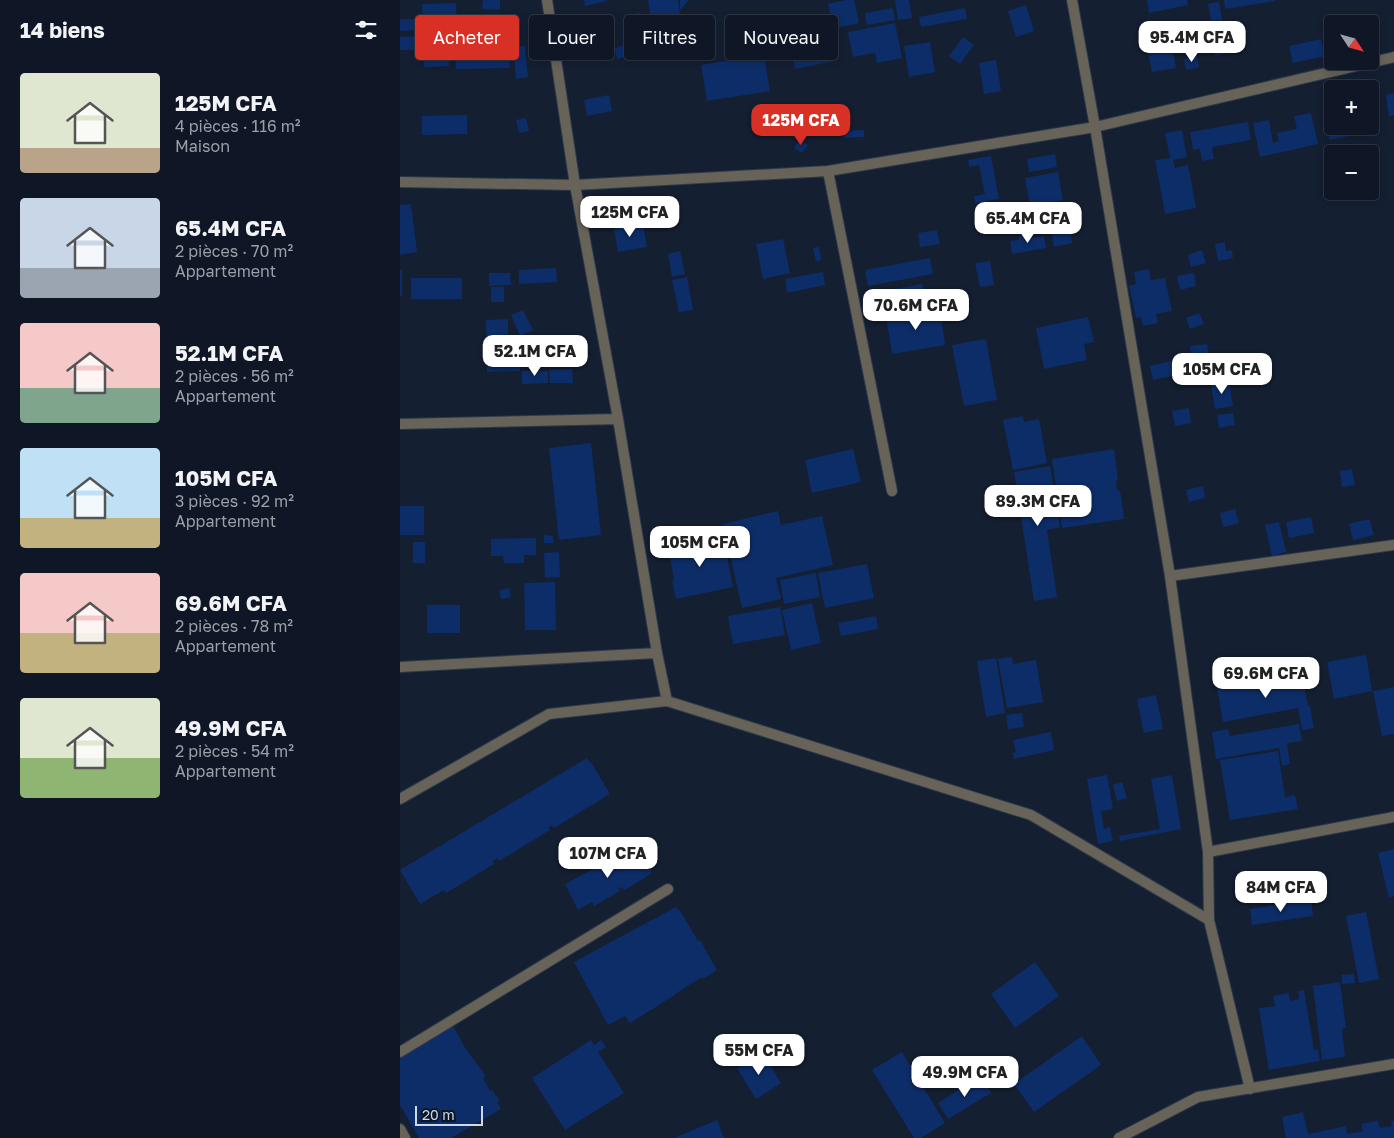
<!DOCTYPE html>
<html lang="fr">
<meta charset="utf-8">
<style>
body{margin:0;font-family:"Golos Text",sans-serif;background:#1d2432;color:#f1f3f6;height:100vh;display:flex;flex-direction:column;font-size:19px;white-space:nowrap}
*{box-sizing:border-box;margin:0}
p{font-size:16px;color:#9b9fa7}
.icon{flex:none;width:28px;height:28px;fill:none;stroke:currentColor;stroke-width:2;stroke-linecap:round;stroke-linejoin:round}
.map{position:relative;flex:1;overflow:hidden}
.side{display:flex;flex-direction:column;background:#0f1726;width:400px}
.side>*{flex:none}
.top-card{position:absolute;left:15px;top:15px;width:475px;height:45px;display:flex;gap:10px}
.needle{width:32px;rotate:126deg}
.buttons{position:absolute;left:924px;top:15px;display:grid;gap:10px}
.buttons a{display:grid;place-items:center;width:55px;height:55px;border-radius:5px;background:#0f1726;box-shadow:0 2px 8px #0003,0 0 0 1px #2f3643;font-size:25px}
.scale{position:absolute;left:15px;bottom:12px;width:68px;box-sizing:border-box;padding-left:5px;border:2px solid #d0d8e5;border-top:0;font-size:14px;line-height:18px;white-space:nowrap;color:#d0d8e5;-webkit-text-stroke:4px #0b1628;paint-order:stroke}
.price{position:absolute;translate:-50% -42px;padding:0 11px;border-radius:10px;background:#fff;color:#222;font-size:16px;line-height:32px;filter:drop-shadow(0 1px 2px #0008)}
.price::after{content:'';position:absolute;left:50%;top:30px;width:15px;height:11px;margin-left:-8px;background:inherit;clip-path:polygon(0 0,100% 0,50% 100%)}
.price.active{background:#d93025;color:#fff}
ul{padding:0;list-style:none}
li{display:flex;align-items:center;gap:15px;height:125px;padding:0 20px}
li span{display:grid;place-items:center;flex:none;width:140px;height:100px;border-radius:5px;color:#555}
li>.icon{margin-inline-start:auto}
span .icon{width:60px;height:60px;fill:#fffc;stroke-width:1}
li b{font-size:21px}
h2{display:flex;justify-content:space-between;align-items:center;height:60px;padding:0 20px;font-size:21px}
.tag{padding:0 18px;border-radius:5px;background:#0f1726;box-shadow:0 2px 8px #0003,0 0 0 1px #2f3643;font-size:18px;line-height:45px}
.tag.active{background:#d93025;color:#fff}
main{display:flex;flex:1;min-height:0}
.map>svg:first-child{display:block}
.building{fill:#0d2d68}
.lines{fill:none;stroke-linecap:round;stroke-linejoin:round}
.street-casing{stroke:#2e394b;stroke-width:12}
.street{stroke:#676358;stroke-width:10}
</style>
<main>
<section class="side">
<h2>14 biens<svg class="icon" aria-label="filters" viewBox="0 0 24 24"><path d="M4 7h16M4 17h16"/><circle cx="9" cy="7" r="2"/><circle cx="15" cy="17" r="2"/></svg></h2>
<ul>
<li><span style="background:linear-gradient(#dfe7d0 75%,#b9a48a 0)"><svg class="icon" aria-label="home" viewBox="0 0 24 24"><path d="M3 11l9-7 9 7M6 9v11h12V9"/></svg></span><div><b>125M CFA</b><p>4 pièces · 116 m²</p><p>Maison</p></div></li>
<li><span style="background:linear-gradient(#c9d6e8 70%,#9aa5b1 0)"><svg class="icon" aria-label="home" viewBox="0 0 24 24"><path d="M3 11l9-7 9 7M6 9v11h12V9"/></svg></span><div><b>65.4M CFA</b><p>2 pièces · 70 m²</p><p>Appartement</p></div></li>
<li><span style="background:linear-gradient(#f6c9c9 65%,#7fa58c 0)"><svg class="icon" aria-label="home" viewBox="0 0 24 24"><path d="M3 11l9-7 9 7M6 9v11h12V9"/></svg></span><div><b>52.1M CFA</b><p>2 pièces · 56 m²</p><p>Appartement</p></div></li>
<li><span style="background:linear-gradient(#bfe0f5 70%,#c2b280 0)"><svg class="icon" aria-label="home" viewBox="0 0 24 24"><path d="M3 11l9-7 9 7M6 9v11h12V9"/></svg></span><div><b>105M CFA</b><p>3 pièces · 92 m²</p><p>Appartement</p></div></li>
<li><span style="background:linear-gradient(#f6c9c9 60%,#c2b280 0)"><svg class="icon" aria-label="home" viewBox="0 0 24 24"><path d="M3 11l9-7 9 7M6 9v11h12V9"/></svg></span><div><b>69.6M CFA</b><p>2 pièces · 78 m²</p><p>Appartement</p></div></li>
<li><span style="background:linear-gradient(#dfe7d0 60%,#8fb573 0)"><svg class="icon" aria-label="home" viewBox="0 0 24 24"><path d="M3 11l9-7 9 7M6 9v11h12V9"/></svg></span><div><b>49.9M CFA</b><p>2 pièces · 54 m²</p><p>Appartement</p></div></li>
</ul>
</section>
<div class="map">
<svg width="994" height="1138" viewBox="0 0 994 1138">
<rect width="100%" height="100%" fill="#141f32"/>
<path class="building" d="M83 0H100V10L82 9Z
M184 0H207V1L185 6Z
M248 0H278L282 28 252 32Z
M280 0H289L280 10Z
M446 0H454L459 23 433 29 428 4Z
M495 0H509L512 18 498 20Z
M747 0H787L788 5 749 13Z
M824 0H875V1L825 9Z
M819 2 828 53 815 56 810 25H812L808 4Z
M56 3 57 30 48 31 49 66 24 67 22 4Z
M626 5 634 31 616 37 608 11Z
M493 8 495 20 467 25 465 13Z
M565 8 567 19 521 27 519 17Z
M241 13 248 39 241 41V53L217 59 215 48 234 42 227 15Z
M0 19H19V30L0 31Z
M495 23 502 58 477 63 475 53 453 57 448 32Z
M19 36V50H0V37Z
M563 37 574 45 560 64 549 56Z
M921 39 925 56 893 63 889 46Z
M431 42 435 61 395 69 391 50Z
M530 42 535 72 509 77 504 46Z
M772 44 776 68 752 72 747 48Z
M125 46 128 77 116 79 113 47Z
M109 49 110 68 56 69 55 51Z
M364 55 370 91 307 101 301 65Z
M797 56 799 67 786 70 784 59Z
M596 60 601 91 584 94 579 63Z
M994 93V115L989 116 986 95Z
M209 95 212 111 187 116 184 100Z
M932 110V126H970V114H974L977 130 930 140 924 112Z
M911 113 918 144 860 157 853 123 869 120 873 143 879 141 877 133 897 129 894 116Z
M67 115V134L22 135V116Z
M126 118 129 131 119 133 116 120Z
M848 122 851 140 812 147 814 159 802 161 800 149 793 150 790 132Z
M464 130V137L444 138 443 131Z
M782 130 787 157 773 160 775 168 788 165 796 208 765 214 755 160 770 158 765 133Z
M399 140 408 145 402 153 394 148Z
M655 154 657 167 629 172 627 159Z
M591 156 599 199 575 203 574 196 585 194 579 165 569 167 568 160Z
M658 172 663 200 630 206 625 178Z
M665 203 672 243 654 247 647 207Z
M11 204 17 252 0 255V205Z
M243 224 247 247 218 252 214 229Z
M537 230 540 244 520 247 518 233Z
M632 232 633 238 644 236 646 248 612 254 610 241 619 240V235Z
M383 239 390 273 363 279 356 244Z
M825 242 826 251 832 250 833 258 818 261 815 244Z
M419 247 421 260 416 261 413 248Z
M802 250 806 263 791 267 788 255Z
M280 251 285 274 272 277 268 254Z
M530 258 533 274 468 286 465 270Z
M590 261 594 285 580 287 575 263Z
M156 268 157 282 119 284V270Z
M749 269 751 280 765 278 772 311 756 314 758 323 743 326 741 317 736 318 729 286 736 284 734 272Z
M0 270H2V296H0Z
M423 272 425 285 387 293 385 279Z
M89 273H110L111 285 89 286Z
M794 273 796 286 780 290 777 276Z
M287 277 293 310 279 312 272 280Z
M11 278H62V299H11Z
M522 284 525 298 481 306 479 292Z
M91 287H104V302H91Z
M540 309 545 345 492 354 486 317Z
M123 310 133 330 120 336 111 315Z
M799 313 804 324 790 329 786 318Z
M688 317 694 342 684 344 687 360 644 369 636 328Z
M108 319V347H120V371L87 372 86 320Z
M586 339 597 400 564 406 552 345Z
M807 344 809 357 791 360 790 346Z
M779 359 782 374 753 380 750 366Z
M172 369 173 383H150L149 370Z
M122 371H148V383L122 384Z
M829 381 833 406 815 409 811 384Z
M789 408 791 423 775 426 772 411Z
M833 413 835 425 819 428 817 415Z
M623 416 624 422 639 419 647 463 613 470 603 420Z
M191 443 201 535 159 540 149 448Z
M453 449 461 482 412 493 405 460Z
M714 449 718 480 716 481 717 491 720 490 724 519 662 528 652 459Z
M650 466 660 527 647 530 657 597 634 601 614 472Z
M952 469 955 485 942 487 940 471Z
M803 486 805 498 789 502 786 490Z
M0 506H24V535H0Z
M835 509 839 523 823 527 820 513Z
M378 511 381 525 422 516 433 565 376 578 381 599 342 608 323 524Z
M911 517 914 533 889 538 886 522Z
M969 519 974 535 953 540 949 524Z
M879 522 886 552 872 556 865 525Z
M144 535 153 536V543H144Z
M323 537 333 587 276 599 272 580 274 579 268 548Z
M136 538V555H124V563H104L103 556H91V539Z
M13 542H25V563H13Z
M159 552 160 577 145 578 144 553Z
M467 564 474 598 425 608 418 573Z
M416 573 420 597 384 604 380 580Z
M155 582 156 630H125L124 583Z
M109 588 111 597 101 599 99 590Z
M412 603 421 643 391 650 382 610Z
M27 605H60V633H27Z
M380 607 385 635 333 644 328 616Z
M476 616 478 629 441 636 438 623Z
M966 655 972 691 934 699 927 662Z
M612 657 613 664 636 660 643 702 607 708 598 659Z
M596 658 605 713 586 717 577 661Z
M902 672 908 706H910L914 728 902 730 898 708 823 722 817 687Z
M994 687V734L982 736 973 691Z
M756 695 763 729 744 733 737 699Z
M622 713 624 727 608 729 606 715Z
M899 724 902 741 887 743 890 764 882 766 879 748 816 759 812 732 828 729 830 736Z
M651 732 654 750 614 759 613 753 616 752 613 740Z
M878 751 885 797 895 795 898 809 830 820 820 760Z
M187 758 190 763 191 762 210 794 154 828 152 825 148 828 150 830 99 861 97 858 93 861 94 864 46 893 44 890 20 904 0 870Z
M707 775 713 809 701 811 704 829 710 827 713 841 698 844 687 779Z
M772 775 781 829 720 841 719 836 760 829 751 779Z
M722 782 727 798 717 801 713 785Z
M234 846 252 873 225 890 222 887 218 889 220 891 194 906 192 902 178 910 165 884 222 854Z
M994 849V896L989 898 978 853Z
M911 900 913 916 852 925 850 909Z
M276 907 278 910 279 909 298 941 300 940 317 970 303 979 302 977 275 994V995L230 1023 225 1016 208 1025 174 962Z
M966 912 979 979 959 983 946 916Z
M635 962 659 996 615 1028 591 994Z
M954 974 955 983 942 984V975Z
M940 982 946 1028 942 1029 945 1057 922 1060 913 986Z
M904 990 914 1050 918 1049 920 1061 869 1070 859 1008 875 1006 873 996 889 993 890 1001 899 999 898 991Z
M51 1022 64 1046 86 1076 83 1078 90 1091 92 1090 100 1101 97 1102 101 1109 51 1138H19L0 1105V1051Z
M682 1036 701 1065 634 1112 614 1084Z
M191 1040 194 1045 201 1040 206 1047 198 1052 224 1093 165 1130 132 1078Z
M362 1052 381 1083 356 1099 337 1068Z
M502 1052 545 1123 521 1138H514L472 1070Z
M581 1076 591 1093 548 1119 538 1103Z
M903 1112 908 1134 946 1126 947 1134 963 1131 961 1124 978 1121 980 1128 992 1126 991 1121H994V1138H886L882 1117Z
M317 1120 324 1138H274Z"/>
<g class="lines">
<g class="street-casing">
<path id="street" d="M147 0 175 185 218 419 257 653 267 701
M672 0 695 127 770 576 808 852 809 920 850 1089
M428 171 492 491
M0 182 175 185 428 171 695 127 994 57
M0 424 218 419
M770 576 994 545
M0 667 257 653
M0 799 149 714 267 701 631 815 809 920
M808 852 994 817
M0 1052 268 889
M0 1129 5 1138
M719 1138 798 1097 994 1064"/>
</g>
<use href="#street" class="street"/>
</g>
</svg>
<div class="buttons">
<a><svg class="needle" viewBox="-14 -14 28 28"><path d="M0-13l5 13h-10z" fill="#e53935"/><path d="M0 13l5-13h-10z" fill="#9b9fa7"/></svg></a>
<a>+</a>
<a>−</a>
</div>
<div class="scale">20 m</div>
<b class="price" style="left:792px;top:63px">95.4M CFA</b>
<b class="price active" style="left:401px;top:146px">125M CFA</b>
<b class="price" style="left:230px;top:238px">125M CFA</b>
<b class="price" style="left:628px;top:244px">65.4M CFA</b>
<b class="price" style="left:516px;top:331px">70.6M CFA</b>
<b class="price" style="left:135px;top:377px">52.1M CFA</b>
<b class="price" style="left:822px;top:395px">105M CFA</b>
<b class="price" style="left:638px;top:527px">89.3M CFA</b>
<b class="price" style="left:300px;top:568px">105M CFA</b>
<b class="price" style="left:866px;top:699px">69.6M CFA</b>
<b class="price" style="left:208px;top:879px">107M CFA</b>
<b class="price" style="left:881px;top:913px">84M CFA</b>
<b class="price" style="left:359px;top:1076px">55M CFA</b>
<b class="price" style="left:565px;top:1098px">49.9M CFA</b>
<div class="top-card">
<a class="tag active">Acheter</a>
<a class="tag">Louer</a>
<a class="tag">Filtres</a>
<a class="tag">Nouveau</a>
</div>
</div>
</main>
